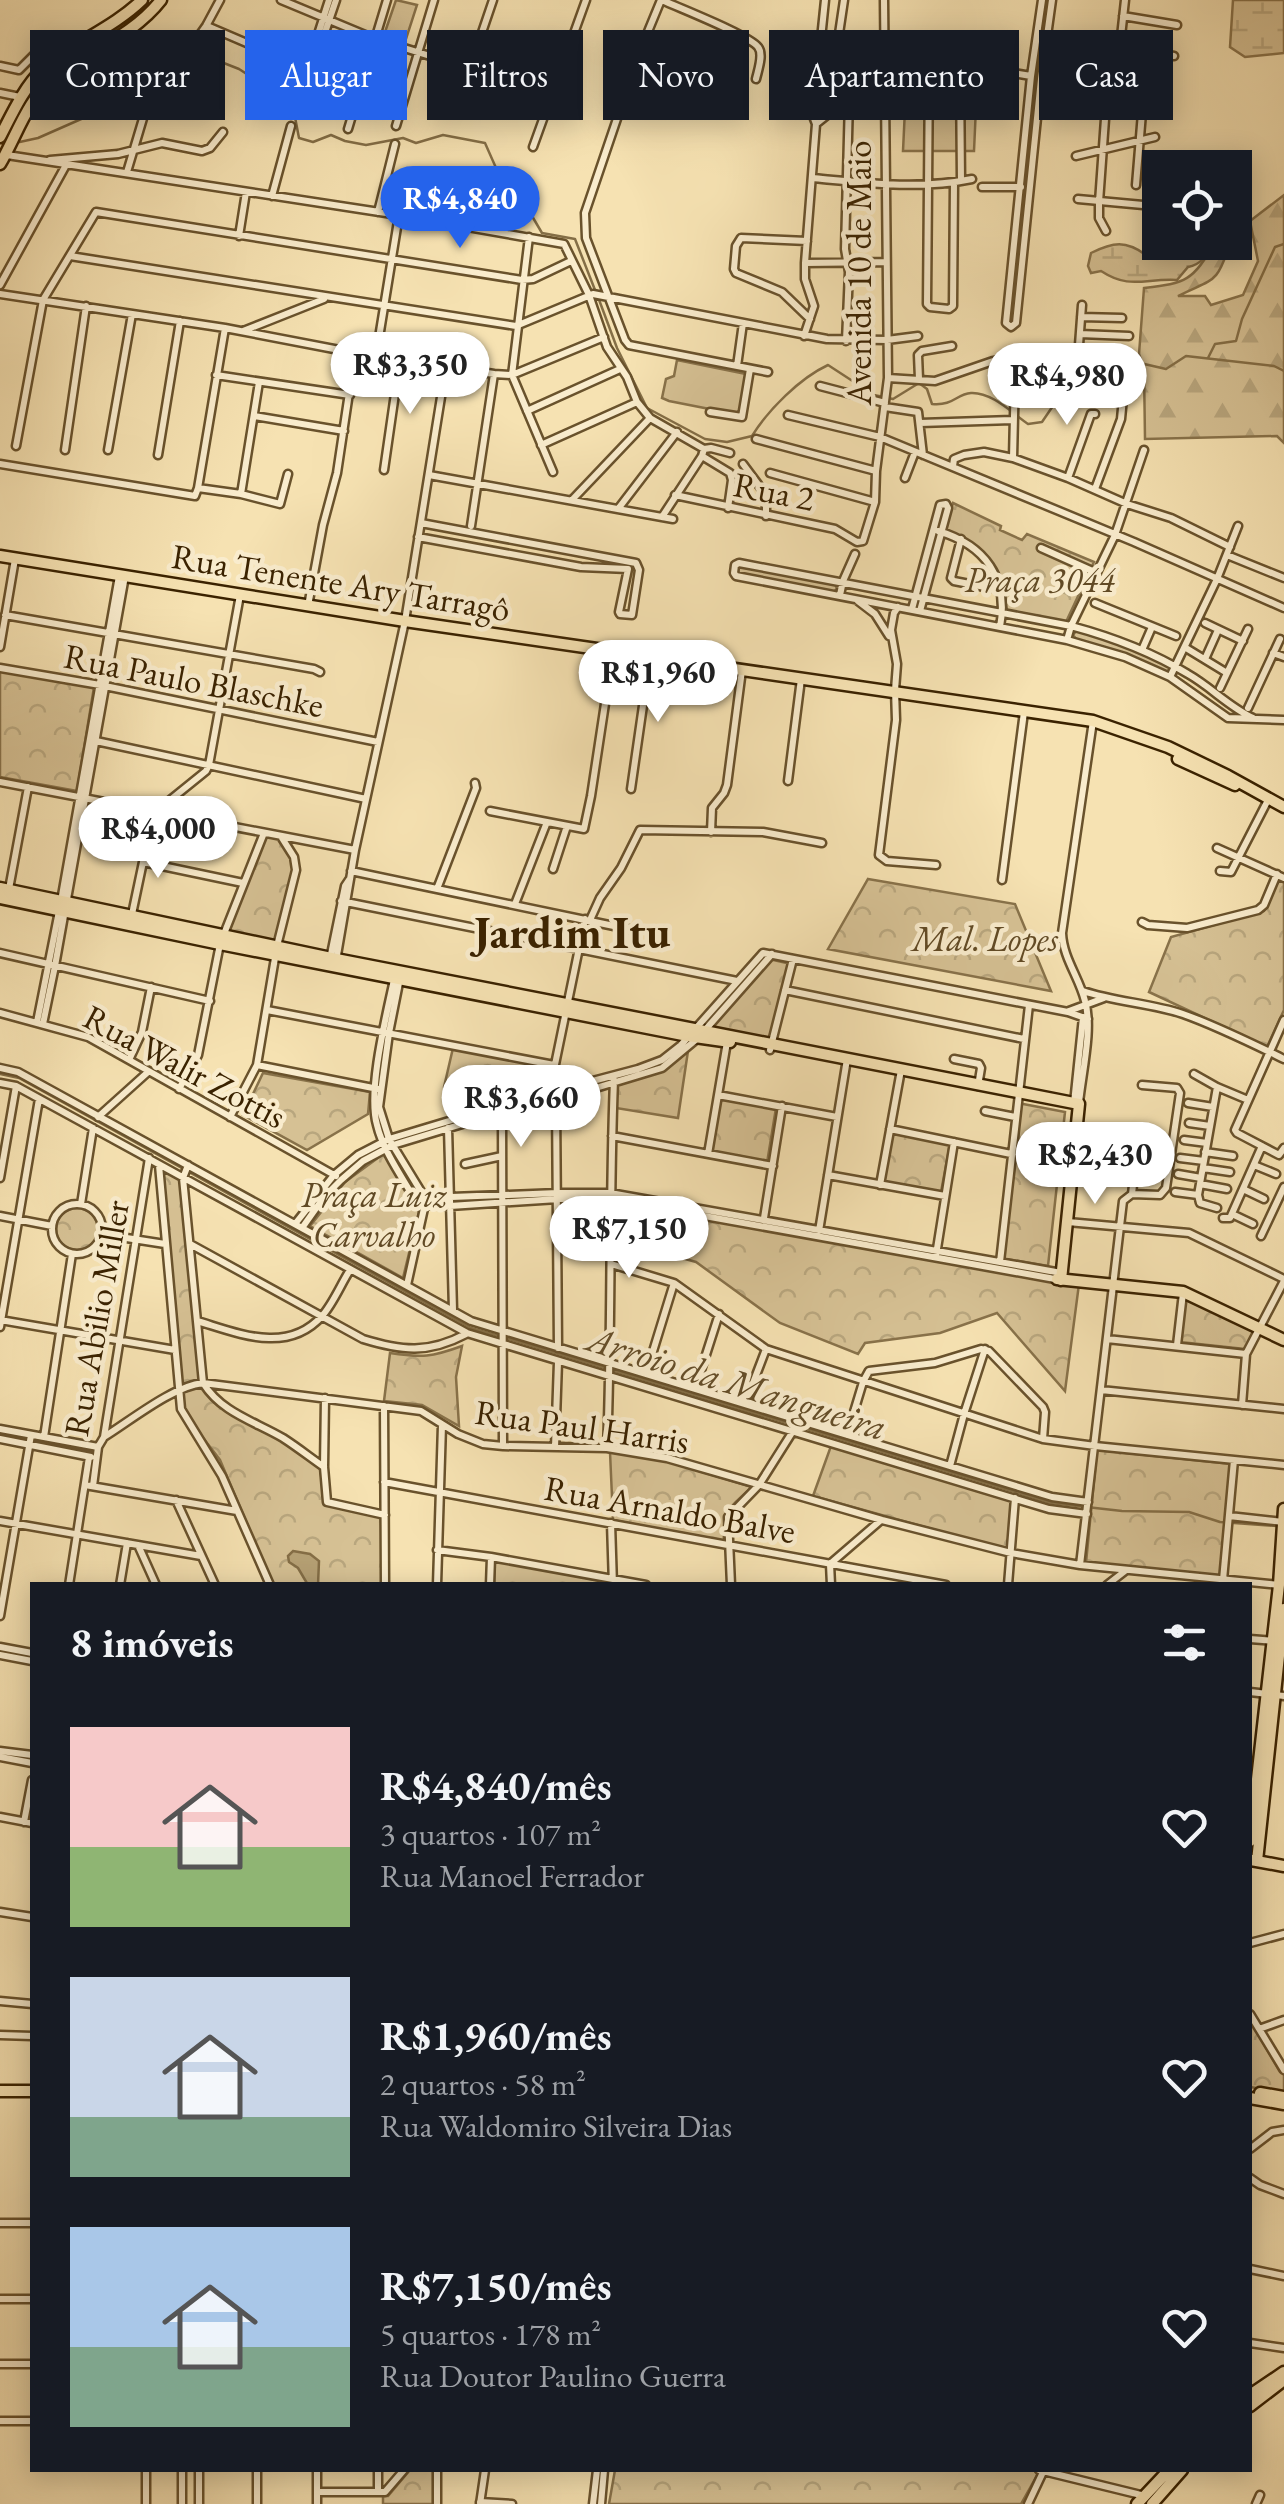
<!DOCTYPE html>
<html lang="pt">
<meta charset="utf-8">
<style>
body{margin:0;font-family:"EB Garamond",serif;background:#20242c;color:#f1f3f6;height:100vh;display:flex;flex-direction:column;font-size:38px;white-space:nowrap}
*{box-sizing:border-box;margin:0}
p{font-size:32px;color:#9ea1a6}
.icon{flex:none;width:55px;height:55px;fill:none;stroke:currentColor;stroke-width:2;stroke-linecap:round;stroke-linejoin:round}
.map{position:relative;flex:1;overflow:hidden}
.drawer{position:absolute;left:30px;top:1582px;width:1222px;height:890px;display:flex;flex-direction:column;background:#171b24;border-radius:0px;box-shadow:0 5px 25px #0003}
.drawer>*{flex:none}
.top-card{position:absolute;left:30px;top:30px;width:1225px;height:90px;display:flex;gap:20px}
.fabs{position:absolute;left:1142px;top:150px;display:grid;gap:20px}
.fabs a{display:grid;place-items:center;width:110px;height:110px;border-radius:0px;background:#171b24;box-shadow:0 5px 25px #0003;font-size:50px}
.price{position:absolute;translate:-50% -85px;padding:0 22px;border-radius:35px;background:#fff;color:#222;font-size:32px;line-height:65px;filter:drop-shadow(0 2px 5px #0008)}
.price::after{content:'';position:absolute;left:50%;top:60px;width:30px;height:22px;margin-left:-15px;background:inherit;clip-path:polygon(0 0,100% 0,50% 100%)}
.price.selected{background:#2563eb;color:#fff}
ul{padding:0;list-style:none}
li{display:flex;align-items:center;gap:30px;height:250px;padding:0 40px}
li span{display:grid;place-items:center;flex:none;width:280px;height:200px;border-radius:0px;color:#555}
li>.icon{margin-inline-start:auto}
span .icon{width:120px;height:120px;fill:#fffc;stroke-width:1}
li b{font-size:42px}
h2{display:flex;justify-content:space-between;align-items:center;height:120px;padding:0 40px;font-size:42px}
.tag{padding:0 35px;border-radius:0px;background:#171b24;box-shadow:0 5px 25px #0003;font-size:35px;line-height:90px}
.tag.selected{background:#2563eb;color:#fff}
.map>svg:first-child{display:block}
.grass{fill:#d6c194;stroke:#88724a;stroke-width:2.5}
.forest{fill:url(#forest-firs);stroke:#88724a;stroke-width:2.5}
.wetland{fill:url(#wetland-marsh);stroke:#88724a;stroke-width:2.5}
.park{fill:url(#park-crowns);stroke:#88724a;stroke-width:2.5}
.water{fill:#b6a175;stroke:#846e46;stroke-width:2.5}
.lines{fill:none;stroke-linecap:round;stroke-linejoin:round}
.stream{stroke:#846e46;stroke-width:2.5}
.minor-casing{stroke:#69522c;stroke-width:11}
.major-casing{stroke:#3a2200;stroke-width:15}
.minor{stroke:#f9eccd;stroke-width:6}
.major{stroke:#f6e2b2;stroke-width:10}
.labels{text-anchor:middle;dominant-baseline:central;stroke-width:9;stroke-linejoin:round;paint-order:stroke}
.street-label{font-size:35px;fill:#3a2200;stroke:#f9eccd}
.park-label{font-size:35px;font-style:italic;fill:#614a25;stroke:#f9eccd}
.water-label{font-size:38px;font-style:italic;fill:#654e29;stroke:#f9eccd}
.district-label{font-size:45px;font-weight:bold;fill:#3a2200;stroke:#f9eccd}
</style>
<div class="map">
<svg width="1284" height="2504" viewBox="0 0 1284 2504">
<defs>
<pattern id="forest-firs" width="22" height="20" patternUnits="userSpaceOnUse" patternTransform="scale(2.5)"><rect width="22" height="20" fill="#d6c194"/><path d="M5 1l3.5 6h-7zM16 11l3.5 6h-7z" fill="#b8a67e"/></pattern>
<pattern id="wetland-marsh" width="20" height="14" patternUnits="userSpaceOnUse" patternTransform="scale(2.5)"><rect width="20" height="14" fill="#d6c194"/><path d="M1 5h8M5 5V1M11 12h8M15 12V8" fill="none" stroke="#b8a67e"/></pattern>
<pattern id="park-crowns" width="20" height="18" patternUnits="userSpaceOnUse" patternTransform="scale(2.5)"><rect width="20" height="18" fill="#d6c194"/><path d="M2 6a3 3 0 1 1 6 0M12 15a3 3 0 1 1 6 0" fill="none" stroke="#b8a67e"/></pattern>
</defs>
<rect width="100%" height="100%" fill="#f6e2b2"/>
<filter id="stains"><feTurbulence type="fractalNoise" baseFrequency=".002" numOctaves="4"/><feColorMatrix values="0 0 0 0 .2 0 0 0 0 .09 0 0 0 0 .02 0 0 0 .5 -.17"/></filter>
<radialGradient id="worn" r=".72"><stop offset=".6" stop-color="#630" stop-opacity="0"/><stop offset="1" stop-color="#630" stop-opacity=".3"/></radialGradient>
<path class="grass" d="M396 0 417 5 406 39 385 32Z
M977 85 974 151H903L906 88Z
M677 360 746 374 740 415 669 401 662 398 666 379 674 376Z
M741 565 835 583 837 589 833 592 740 574 737 570Z
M1077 630 1143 652 1170 667V670L1164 673 1123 654 1076 639 1073 635Z"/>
<path class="forest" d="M1284 195V443L1277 436 1145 439 1144 369 1139 354 1144 288C1187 283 1192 281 1215 243H1230C1217 285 1214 278 1178 296H1205L1211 305 1243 295 1258 261 1250 221Z"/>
<path class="wetland" d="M1233 0H1284V53L1245 57 1230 47Z
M1165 243H1212C1206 255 1203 264 1188 267L1177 280C1145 278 1130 290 1101 271L1091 273 1088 266 1091 253C1113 242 1126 240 1146 255L1157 253Z"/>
<path class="park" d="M208 29 218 34 209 51C189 54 174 73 156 82L164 56C187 51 196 51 208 29Z
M953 503 1001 526 1000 530 1022 540 1027 534 1094 562 1066 622 1007 610C999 564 988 548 944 530Z
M0 671 94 687 77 791 0 777Z
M266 834 280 837 295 863 274 943 226 933Z
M1278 878 1284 882V1010L1267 1047 1149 992 1171 937 1264 911Z
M868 879 1015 904 1051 991 828 949Z
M769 959 791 964 770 1041 708 1028Z
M453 1048 552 1066 547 1091 450 1117 444 1087Z
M688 1051 678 1118 616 1108 618 1083C648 1076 665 1072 688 1051Z
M263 1073 370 1092 368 1114 307 1150 243 1115Z
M720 1098 776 1108 767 1163 710 1153Z
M1018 1103 1065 1112 1048 1266 1001 1258Z
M893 1132 950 1144 941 1192 884 1182Z
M386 1152 419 1212 403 1278 310 1226 345 1182Z
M161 1169 182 1180 201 1381H191L179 1387Z
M615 1201 1079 1284 1065 1391 997 1313 940 1333 865 1343 858 1354 780 1323 696 1262 614 1239Z
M56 1229a21 21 0 1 1 42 0a21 21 0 1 1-42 0Z
M1185 1297 1254 1331 1245 1349 1180 1342Z
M462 1346 456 1377 459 1426 422 1405 384 1401 390 1353C422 1358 432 1357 462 1346Z
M194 1388 203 1389C221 1416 254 1425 282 1440 295 1448 308 1459 320 1468L325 1504 383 1517 384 1585H273L220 1460 184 1413 182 1393Z
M831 1446 1012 1499 1008 1550 813 1496Z
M1097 1450 1232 1464 1220 1577 1086 1563Z
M610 1452 666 1461 752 1487C729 1509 722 1508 724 1542L613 1520Z
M495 1560 606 1582V1585H494Z
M1251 2022 1280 2072 1284 2074V2093L1250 2087Z
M410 2470H433V2504H383V2496H388Z
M615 2470H1040L1021 2504H609Z"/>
<path class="water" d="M293 1551 310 1554 319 1561 318 1585H308L298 1568 289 1562 288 1556Z"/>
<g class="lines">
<path class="stream" d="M157 86 181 74 196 58 206 56 239 69 265 86 294 112 299 138 313 142 331 135 345 141 366 145 403 138 416 143 443 135 485 143 512 204 532 216 542 233 575 239 595 290
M15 143 38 138 113 105 122 97 149 88
M598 297 617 348 647 408 705 439 727 442 752 436C768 410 800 378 828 365L874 395 893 399 919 383 927 389 932 404C954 406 956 394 971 393 992 392 1012 413 1028 424L1042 422 1059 397 1074 384 1073 369 1080 354 1092 352 1166 369 1186 356 1274 366 1284 371
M1208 358 1215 344 1236 341 1242 319 1275 247 1284 244
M0 1074 19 1078 471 1328 499 1336
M506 1338 1051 1503 1122 1511 1189 1512 1220 1522 1277 1526"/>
<g class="minor-casing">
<path id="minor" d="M281 0 375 39 469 68 544 117
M329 0 295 106 299 109 336 0
M661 0 640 51 585 213 586 238 625 340 629 345 768 372
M662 0C679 8 749 35 758 47 764 54 758 70 756 79
M1042 0 1031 76 1006 323 1011 327 1016 323 1041 79 1052 0
M1123 16 1177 25
M207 26 307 69
M107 45C111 53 114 62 124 64L183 48 194 43 206 26 220 0
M1120 47 1174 56
M0 66 19 70 35 54 41 58 39 72
M984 68 1031 76
M929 69 927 304 930 307 949 309 953 306 954 183
M1117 73 1166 85
M1041 79 1074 82
M105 89 111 57
M0 93 20 97
M456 109 493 0
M533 110 548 61
M833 110 836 54 844 0
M816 124 884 70 955 69 960 75 961 181
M396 126 434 0
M348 129 387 0
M533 147 586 0
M7 155 399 215 564 244 589 295 607 347 627 377 637 402 650 418 704 449 711 448 730 453
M1076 156 1155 137
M50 160 118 154 162 143 202 151 210 148 223 132
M127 172 162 55
M812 178C865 183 919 190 972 179
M1136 185 1143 101
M982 187H1021
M272 196 291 126
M1078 199 1143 205
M378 212 395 144
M1106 231 1099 218V202L1105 119 1108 90 1117 73 1125 0
M239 236 246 192
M529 237 512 375 553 472
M807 241 741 238 736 246 734 269 736 273 782 292 810 319
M70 256 516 326 593 294 827 339 887 340 918 336
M805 263 886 262
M0 285 66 165
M0 294 225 328 355 353 494 374 512 375 604 337
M1081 317 1122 318
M243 331 324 299
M1080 334 1129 336
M804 336 814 306 805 279V263L816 124 813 116 825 0
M846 341 849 272 845 249 849 100
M376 356 399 215
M1011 357 1015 374 1013 458
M737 366 743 323
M216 375 350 395
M888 378 935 381 993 361 1025 354 1077 349 1079 345 1082 305
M919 379 918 355 922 351 952 346
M820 386 885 403
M885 407 918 412 923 455
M527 411 620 369
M710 412 742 417 750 369
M788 415 880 437 1134 542 1284 608
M254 416 344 431
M920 423 1012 420
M756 439 876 471
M541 445 637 402
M16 446 43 300 96 212 522 280 533 279 571 261
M65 450 86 306
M108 450 132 314
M158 455 180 321
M702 456 730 473 732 480 728 508
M0 464 195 496 198 488 225 328
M743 464 766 495V516
M953 466 954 459 964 455 984 452 1013 458 1068 478 1127 504 1171 518 1230 547
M384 470 400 359
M770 473 875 502
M429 475 673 519
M905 478 915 452
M1068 478 1091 414H1095
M198 488 241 494 280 504 288 474
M1095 489 1121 419 1125 377
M241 494 259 382
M675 495 835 529 857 542 863 541 875 502 876 471 888 378 884 0
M572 500 650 418
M618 509 677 432
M662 517 702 456 704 449
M471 526 494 374
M938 531C985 545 1009 578 1000 627
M418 537 581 567 628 569 619 612 620 614 632 615 639 570 636 563 421 523
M961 539 951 578 954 581 990 588
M1041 548 1097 573
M1227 555 1284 578
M840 595 843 581 855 554
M858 601 875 614 889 636
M1095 603 1176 636
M308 606 323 525 337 473 355 353
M898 607 894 613 891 630 897 664 895 690 896 720 879 855 887 861 936 865
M912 609 940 505 946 504 948 508 920 611
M5 615 314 669 320 672
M1205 623 1243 641
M1067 640 1071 626 1115 535 1144 450
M0 647 15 559
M1186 648 1227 673
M1142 650 1152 627
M1273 653 1284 657
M1205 659 1218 630
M0 668 100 685 378 742
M1170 677 1217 579 1238 526
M1220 688 1248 629
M1248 708 1280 639
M1253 718C1229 707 1211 687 1188 674 1152 652 1112 637 1071 626L739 563 735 565 734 573 736 576 1067 640 1125 657 1170 677 1228 718 1284 720
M96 741 366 799
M788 781 801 679
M0 782 355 850
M631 789 650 657
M490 811 584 829 591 796 613 651
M711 832 712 808 724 793 727 785 742 670
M1217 848 1284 878
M143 862 243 883
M553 869 567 826
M351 871 633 930
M1220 871 1231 872 1269 798
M1002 880 1024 712
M9 889 28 787
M437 889 476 788 475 783
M341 901 737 981
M515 904 547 822
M131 919 143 862 159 809 206 771 209 765 240 595
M590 920 600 898 621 868 640 830 763 832 822 843
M1142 922 1148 925 1187 928 1258 910 1264 905 1277 874
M0 953 210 1001
M330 959 345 886 349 880
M336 961 355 850 405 621 446 366
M395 975C387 1013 367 1090 377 1125 383 1151 404 1180 417 1203L421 1205 450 1206 558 1199H610L1055 1279
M400 978 389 1033 379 1107 389 1139 425 1198
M785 990 1024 1039
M1083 991C1115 1002 1150 1003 1183 1014 1217 1026 1251 1043 1284 1059
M267 1010 554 1065
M1069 1011 1104 998
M0 1013 88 1037 336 1176
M1284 1020 1235 1130 1237 1133 1279 1155 1284 1148
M37 1022 61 901 119 576
M43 1024 55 966 125 576
M770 1050 793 959
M954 1059 979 1064 981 1068 978 1086
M129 1060 142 1032 151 987
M257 1065 378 1089
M0 1068 18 1072 471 1321 1052 1497 1088 1502
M1194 1074 1217 1087 1248 1100
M0 1083 16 1086 467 1333 1049 1509 1087 1514
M1217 1087 1198 1195 1200 1203 1217 1208
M179 1089 198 1055 220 944 264 833
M718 1095 837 1117
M1074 1103 1083 1017
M1079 1103C1082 1073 1093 1028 1085 1001 1079 977 1063 958 1062 933L1093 721
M1188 1103 1213 1107
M985 1111 1015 1117
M502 1113 503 1446
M98 1117 148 1072
M230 1117 257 1065 277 946 296 870 294 857 282 838
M1189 1123 1210 1126
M448 1128 453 1310
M890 1129 1011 1154
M612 1136 773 1166
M1184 1140 1207 1143
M1205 1152 1233 1156
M708 1154 727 1042
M1180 1158 1204 1161
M465 1164 502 1156
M159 1165 181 1409 222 1476 270 1585
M188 1165 183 1178 203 1383C222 1413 254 1421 283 1438 297 1447 311 1458 324 1467
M1254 1165 1276 1174
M1203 1168 1230 1172
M1178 1174 1201 1178
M828 1175 945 1196
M0 1178 16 1086
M1200 1184 1227 1189
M880 1185 901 1070
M1243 1189 1264 1199
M1175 1192 1198 1195
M1132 1194 1136 1158
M425 1198 558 1193H610L1056 1272
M81 1204 93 1128
M52 1229a25 25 0 1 1 50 0a25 25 0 1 1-50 0Z
M1232 1214 1253 1224
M0 1216 52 1226
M764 1218 782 1106
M1223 1218H1230L1262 1146
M1068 1222 1189 1233 1284 1279
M295 1224 334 1175 358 1155 389 1139 502 1105 638 1069 662 1060 681 1045 763 953 1068 1012 1088 1019
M302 1228 324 1197 341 1180 363 1161 393 1145 502 1112 556 1100 662 1068 698 1038 772 954
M819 1231 847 1059
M101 1234 165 1244
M1261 1236 1284 1187
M190 1244 363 1339C402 1351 428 1354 466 1334
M936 1255 954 1142
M1000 1262 1029 1005
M611 1264 674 1283 766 1349 1043 1439 1095 1446 1284 1465
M407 1285 425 1204
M0 1320 175 1350
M197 1321C238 1333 287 1355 322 1316 333 1304 341 1284 350 1270
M0 1327 39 1099
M1107 1339 1246 1354
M1177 1345 1183 1293
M558 1348 556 1100 551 1084 585 919
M646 1374 674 1283
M695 1389 719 1314
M1101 1390 1284 1409
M325 1398 324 1467 327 1502 385 1515
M745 1404 766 1349
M1242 1405 1246 1354 1284 1281
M384 1406 385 1585
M0 1429 98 1447
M847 1435 863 1382 869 1371 935 1363 981 1349 989 1351 1043 1407 1045 1412 1043 1439
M44 1437 72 1254
M104 1437C130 1421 173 1386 203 1383L421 1411 458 1434 483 1444 503 1446 607 1448 667 1458 882 1520 1011 1553 1080 1565 1279 1585
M0 1439 91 1457
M555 1447 558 1362
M607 1448C612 1326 609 1203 614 1080
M950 1466 964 1414 985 1349
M384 1482 946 1585
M85 1485 237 1511
M93 1486 98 1447 104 1437 149 1158
M176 1500 215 1585
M1229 1516 1283 1522
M0 1521 201 1556
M611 1523 613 1585
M138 1545 156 1585
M437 1550 491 1557 646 1585
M1080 1565 1123 1201 1132 1194 1160 1195 1166 1188 1180 1093 1177 1088 1142 1085
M1223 1580 1234 1460
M69 1585 89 1457
M120 1585 127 1543
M437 1585 442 1425
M490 1585 491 1557
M731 1585 728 1517 759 1485 800 1420
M831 1585 830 1564 881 1520
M1008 1585 1015 1498
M1107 1585 1125 1571
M0 1616 31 1435
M1250 1639 1274 1641
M0 1647 32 1653
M0 1655 32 1661
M1250 1692 1284 1696
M0 1751 32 1755
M0 1757 32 1763
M0 1817 32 1823
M24 1822 32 1780
M0 1912 32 1917
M1250 1943 1284 1934
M0 2001 32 2004
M1250 2014 1284 2070
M1259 2029 1284 2020
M0 2035 32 2036
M1250 2149 1272 2132 1284 2130
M1250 2178 1260 2185 1284 2194
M0 2223H32
M1250 2269 1284 2276
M0 2299H32
M1250 2343 1284 2348
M0 2364H32
M0 2421H32
M146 2470V2504
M182 2470V2504
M199 2470V2504
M378 2470V2492
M1039 2470 1145 2496
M317 2492H385L404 2470
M480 2502 512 2504
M257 2504V2470
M317 2504V2470
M437 2504V2470
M480 2504 485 2470
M593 2504 597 2470
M601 2504 604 2470
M1028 2504 1044 2470
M1256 2504 1260 2495"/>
</g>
<g class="major-casing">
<path id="major" d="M0 137C12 114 24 87 43 69 72 43 112 29 142 0
M0 164C17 135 27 100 54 78 89 51 133 36 161 0
M0 556 405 621 1093 721 1168 747 1228 776 1284 807
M1178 759 1235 785
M0 888 336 959 1079 1104 1061 1280
M0 898 220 944 688 1036 730 1042
M1057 1279 1183 1292 1284 1340
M1250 1841 1279 1585 1284 1509
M1251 1860 1284 1866
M1257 1861 1284 1609
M0 2091H32
M1260 2093 1284 2097
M1250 2098 1284 2104
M1250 2395 1284 2372
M1250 2406 1284 2380
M1137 2504 1169 2470
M1152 2504 1182 2470"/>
</g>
<use href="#minor" class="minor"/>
<use href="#major" class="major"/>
</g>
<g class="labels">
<g class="street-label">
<text transform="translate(858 273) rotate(-90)">Avenida 10 de Maio</text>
<text transform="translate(774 491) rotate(11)">Rua 2</text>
<text transform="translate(341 582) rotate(9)">Rua Tenente Ary Tarragô</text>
<text transform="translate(194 680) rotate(11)">Rua Paulo Blaschke</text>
<text transform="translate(185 1066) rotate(28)">Rua Walir Zottis</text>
<text transform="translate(96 1318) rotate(-80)">Rua Abilio Miller</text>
<text transform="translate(582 1426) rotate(8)">Rua Paul Harris</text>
<text transform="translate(670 1509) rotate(10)">Rua Arnaldo Balve</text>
</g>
<g class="park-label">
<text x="1040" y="579">Praça 3044</text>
<text x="985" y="938">Mal. Lopes</text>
<text x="374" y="1194">Praça Luiz<tspan x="374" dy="40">Carvalho</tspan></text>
</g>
<g class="water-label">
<text transform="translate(737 1382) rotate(17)">Arroio da Mangueira</text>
</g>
<g class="district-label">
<text x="572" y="932">Jardim Itu</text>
</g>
</g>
<rect width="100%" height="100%" filter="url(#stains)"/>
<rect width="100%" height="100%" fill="url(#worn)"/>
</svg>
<div class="fabs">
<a><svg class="icon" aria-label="locate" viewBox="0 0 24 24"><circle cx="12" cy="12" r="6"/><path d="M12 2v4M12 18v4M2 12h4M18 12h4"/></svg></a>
</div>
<b class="price selected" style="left:460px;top:251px">R$4,840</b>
<b class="price" style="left:410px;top:417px">R$3,350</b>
<b class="price" style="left:1067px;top:428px">R$4,980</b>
<b class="price" style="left:658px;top:725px">R$1,960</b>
<b class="price" style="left:158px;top:881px">R$4,000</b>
<b class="price" style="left:521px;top:1150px">R$3,660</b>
<b class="price" style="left:1095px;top:1207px">R$2,430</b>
<b class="price" style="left:629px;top:1281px">R$7,150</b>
<div class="top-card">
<a class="tag">Comprar</a>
<a class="tag selected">Alugar</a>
<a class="tag">Filtros</a>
<a class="tag">Novo</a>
<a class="tag">Apartamento</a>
<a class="tag">Casa</a>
</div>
<section class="drawer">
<h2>8 imóveis<svg class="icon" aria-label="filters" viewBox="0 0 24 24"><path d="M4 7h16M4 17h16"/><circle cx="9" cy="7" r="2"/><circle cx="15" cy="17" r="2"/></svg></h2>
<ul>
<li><span style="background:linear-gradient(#f6c9c9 60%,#8fb573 0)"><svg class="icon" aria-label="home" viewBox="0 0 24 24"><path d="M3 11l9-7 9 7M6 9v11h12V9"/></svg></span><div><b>R$4,840/mês</b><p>3 quartos · 107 m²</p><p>Rua Manoel Ferrador</p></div><svg class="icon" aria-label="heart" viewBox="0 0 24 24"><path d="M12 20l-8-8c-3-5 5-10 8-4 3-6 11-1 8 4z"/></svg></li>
<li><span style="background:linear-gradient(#c9d6e8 70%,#7fa58c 0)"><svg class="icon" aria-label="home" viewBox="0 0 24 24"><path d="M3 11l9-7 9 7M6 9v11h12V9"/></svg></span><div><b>R$1,960/mês</b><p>2 quartos · 58 m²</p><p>Rua Waldomiro Silveira Dias</p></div><svg class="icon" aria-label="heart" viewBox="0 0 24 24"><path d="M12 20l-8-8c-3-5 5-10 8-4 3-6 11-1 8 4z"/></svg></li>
<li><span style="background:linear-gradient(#a9c7e8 60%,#7fa58c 0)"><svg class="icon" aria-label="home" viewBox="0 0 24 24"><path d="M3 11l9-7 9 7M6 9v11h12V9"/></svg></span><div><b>R$7,150/mês</b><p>5 quartos · 178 m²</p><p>Rua Doutor Paulino Guerra</p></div><svg class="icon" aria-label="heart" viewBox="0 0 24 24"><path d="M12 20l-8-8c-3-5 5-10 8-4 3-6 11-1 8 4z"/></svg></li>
</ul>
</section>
</div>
